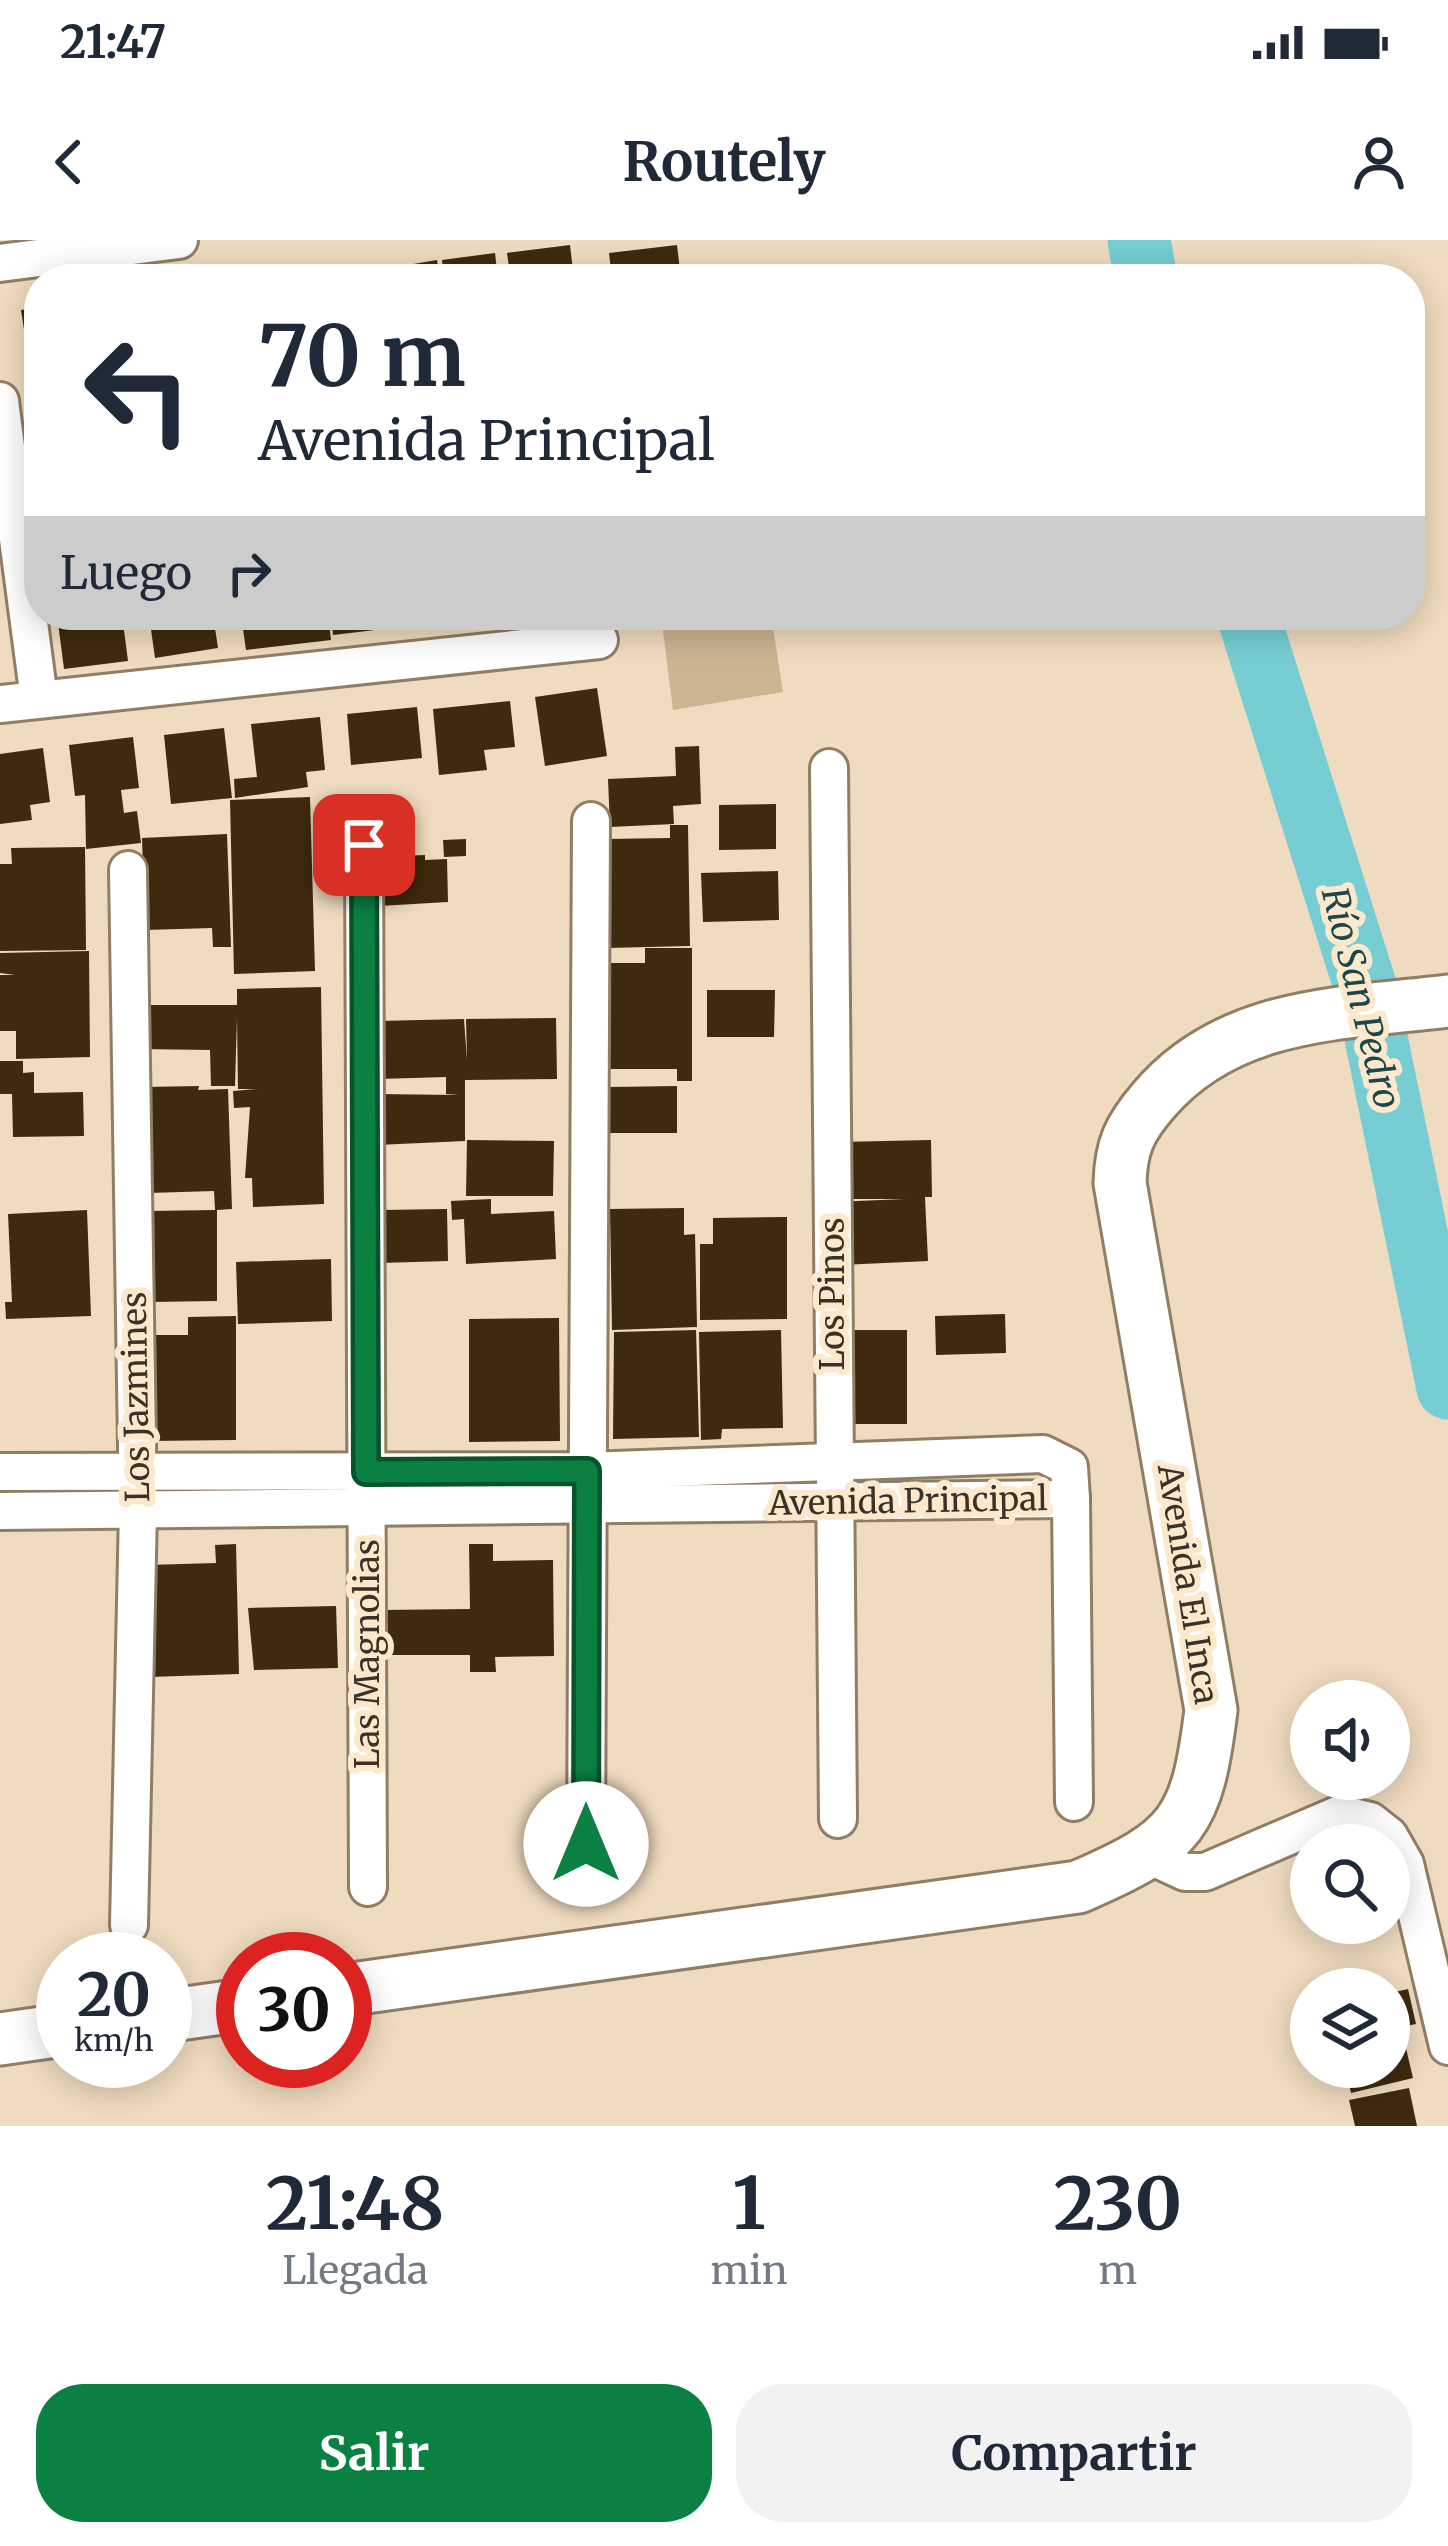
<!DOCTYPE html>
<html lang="es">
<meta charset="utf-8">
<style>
:root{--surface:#fff;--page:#f2f2f3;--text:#1f2937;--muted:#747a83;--accent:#0b8043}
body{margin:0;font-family:Merriweather,serif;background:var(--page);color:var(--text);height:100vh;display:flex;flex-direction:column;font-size:45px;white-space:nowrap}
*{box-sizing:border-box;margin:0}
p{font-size:39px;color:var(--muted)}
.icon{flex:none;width:66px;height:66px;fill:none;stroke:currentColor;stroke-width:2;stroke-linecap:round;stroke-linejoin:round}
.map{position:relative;height:1886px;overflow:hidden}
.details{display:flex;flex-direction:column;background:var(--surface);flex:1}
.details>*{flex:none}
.hud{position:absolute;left:24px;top:24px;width:1401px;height:366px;border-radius:48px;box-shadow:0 6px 30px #0003;background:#fff;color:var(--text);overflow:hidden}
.controls{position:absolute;left:1290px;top:1440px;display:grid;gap:24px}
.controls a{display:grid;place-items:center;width:120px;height:120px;border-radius:50%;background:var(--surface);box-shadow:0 6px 30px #0003;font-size:60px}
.speed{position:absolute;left:36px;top:1692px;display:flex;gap:24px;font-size:60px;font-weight:700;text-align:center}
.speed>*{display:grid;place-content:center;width:156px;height:156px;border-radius:50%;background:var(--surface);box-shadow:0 6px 30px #0003;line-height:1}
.speed small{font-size:30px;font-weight:400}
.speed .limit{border:18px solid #d22;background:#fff;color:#111}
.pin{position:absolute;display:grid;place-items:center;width:102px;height:102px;color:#fff;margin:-51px;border-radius:24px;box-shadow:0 6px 18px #0006}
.me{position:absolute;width:132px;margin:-66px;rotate:0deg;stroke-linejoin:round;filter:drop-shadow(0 0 9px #0008)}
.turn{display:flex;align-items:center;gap:42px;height:252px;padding:0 36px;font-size:54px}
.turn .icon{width:156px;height:156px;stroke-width:2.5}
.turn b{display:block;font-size:84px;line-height:102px}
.then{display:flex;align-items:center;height:114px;padding:0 36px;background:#0003;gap:24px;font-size:45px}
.eta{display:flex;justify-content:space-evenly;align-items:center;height:204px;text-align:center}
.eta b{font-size:72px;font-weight:700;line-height:84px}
.primary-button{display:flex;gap:24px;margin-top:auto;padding:24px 36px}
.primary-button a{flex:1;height:138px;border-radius:48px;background:var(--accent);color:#fff;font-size:48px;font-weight:700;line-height:138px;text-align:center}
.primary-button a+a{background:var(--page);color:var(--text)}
.status{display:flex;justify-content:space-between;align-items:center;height:84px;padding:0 60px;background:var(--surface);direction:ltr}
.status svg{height:33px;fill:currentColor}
header{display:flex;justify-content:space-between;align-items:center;height:156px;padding:0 36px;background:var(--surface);font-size:54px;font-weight:700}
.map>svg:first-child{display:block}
.green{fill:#cbb492}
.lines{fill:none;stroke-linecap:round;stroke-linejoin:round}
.river{stroke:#76ced4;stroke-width:63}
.building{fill:#3e2a0e}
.street-casing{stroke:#907e64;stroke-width:42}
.secondary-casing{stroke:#907e64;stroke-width:57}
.street{stroke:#fff;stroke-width:36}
.secondary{stroke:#fff;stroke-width:51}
.route-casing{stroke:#07532c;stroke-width:30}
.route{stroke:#0b8043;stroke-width:21}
.labels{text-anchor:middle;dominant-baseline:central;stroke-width:12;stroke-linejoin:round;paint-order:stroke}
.street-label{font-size:33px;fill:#3a3227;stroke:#fce8cc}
.water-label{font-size:36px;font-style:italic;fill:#1c4649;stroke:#fce8cc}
</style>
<div class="status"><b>21:47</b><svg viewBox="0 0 49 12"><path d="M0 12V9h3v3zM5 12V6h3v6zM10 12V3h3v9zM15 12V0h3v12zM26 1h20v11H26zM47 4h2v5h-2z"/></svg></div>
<header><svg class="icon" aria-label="back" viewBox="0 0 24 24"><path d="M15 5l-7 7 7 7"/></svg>Routely<svg class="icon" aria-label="person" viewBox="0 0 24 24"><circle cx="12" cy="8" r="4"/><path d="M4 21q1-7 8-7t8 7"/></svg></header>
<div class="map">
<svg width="1448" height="1886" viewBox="0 0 1448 1886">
<rect width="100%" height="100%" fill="#efdbbf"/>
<polygon class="green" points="661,375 771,375 783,452 673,470"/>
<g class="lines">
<g class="river">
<polyline points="1139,0 1146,39"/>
<polyline points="1248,375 1366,749 1448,1148"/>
</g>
</g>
<g class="building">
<polygon points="570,5 574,39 501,39 510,35 507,13"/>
<polygon points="677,5 681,39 612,39 609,13"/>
<polygon points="495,13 498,39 444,39 442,20"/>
<polygon points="437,20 440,39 397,39 395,27"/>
<polygon points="391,24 394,39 301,39 301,36"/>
<polygon points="39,67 39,120 29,122 21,70"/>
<polygon points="57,375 122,375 128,421 64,429"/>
<polygon points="149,375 213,375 218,408 155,418"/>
<polygon points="241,375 328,375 331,400 246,410"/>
<polygon points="331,375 424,375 425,384 333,395"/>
<polygon points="597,448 607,516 545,526 535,457"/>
<polygon points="510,461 515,507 484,510 487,530 439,535 433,469"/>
<polygon points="417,467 422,518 351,525 347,474"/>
<polygon points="320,477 325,530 306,532 308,547 235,558 234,539 257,537 251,484"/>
<polygon points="224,488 232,558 171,564 164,495"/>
<polygon points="133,497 139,548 121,550 124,573 137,571 141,603 86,609 85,555 75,556 69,505"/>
<polygon points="699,506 701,564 673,566 674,584 610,587 608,539 676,536 675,507"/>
<polygon points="43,508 50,562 30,565 32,580 0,584 0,514"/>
<polygon points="310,557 315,731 234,734 230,560"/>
<polygon points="776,564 776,609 719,610 719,565"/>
<polygon points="670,585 688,585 690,706 607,708 606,599 670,598"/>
<polygon points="227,594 231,707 213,707 212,688 145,690 142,598"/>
<polygon points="466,599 466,616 444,617 443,600"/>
<polygon points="85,607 86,710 0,711 0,624 12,624 11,608"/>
<polygon points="425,615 425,620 447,619 448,662 379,666 377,617"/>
<polygon points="778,631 779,680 703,682 701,633"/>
<polygon points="645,708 692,708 692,841 677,841 677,829 609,829 609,723 645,723"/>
<polygon points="89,711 90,817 16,819 16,791 0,791 0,735 15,735 0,733 0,713"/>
<polygon points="321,747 324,964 253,967 252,938 245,938 250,867 234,868 233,851 257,849 238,849 237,778 235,846 211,846 210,810 139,809 140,765 237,765 237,749"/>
<polygon points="707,750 775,750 774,797 707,797"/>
<polygon points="556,778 557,839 465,840 465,901 377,905 375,854 459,855 446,854 446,837 379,839 378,781 464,779 467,821 466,779"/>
<polygon points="0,821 23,821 23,833 34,832 34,853 83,852 84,896 13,897 12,854 0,854"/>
<polygon points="199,846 198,850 228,849 232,969 217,970 217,1061 149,1062 149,971 215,970 214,951 148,953 145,847"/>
<polygon points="677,846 677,893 610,893 610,847"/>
<polygon points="467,900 554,901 553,956 466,956"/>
<polygon points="931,900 932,957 925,957 928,1021 841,1025 832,962 905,959 833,959 838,902"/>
<polygon points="491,959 491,974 554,971 556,1019 466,1024 464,979 452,980 451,961"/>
<polygon points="684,968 684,995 695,994 697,1087 612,1090 610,969"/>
<polygon points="447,969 448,1021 380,1023 381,970"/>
<polygon points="87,970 91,1076 6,1079 5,1062 12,1062 8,974"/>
<polygon points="787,977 787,1079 700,1080 700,1004 713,1004 713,978"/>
<polygon points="331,1019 332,1081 238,1084 236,1022"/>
<polygon points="1005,1074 1006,1113 936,1115 935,1076"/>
<polygon points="236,1076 236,1200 148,1201 148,1095 188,1095 188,1077"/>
<polygon points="559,1078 560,1201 469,1202 469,1079"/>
<polygon points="696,1090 699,1197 613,1199 614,1092"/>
<polygon points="781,1090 783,1188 722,1189 721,1199 701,1200 699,1092"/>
<rect x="844" y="1090" width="63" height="94"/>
<polygon points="236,1304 239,1434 150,1437 147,1325 216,1323 215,1305"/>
<polygon points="469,1304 493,1304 493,1321 553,1320 554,1416 495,1417 496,1432 470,1432 470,1415 383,1415 382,1370 470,1369"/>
<polygon points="336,1366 338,1428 254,1430 248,1368"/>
<polygon points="1408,1749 1416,1784 1401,1787 1413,1838 1351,1853 1345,1827 1389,1827 1389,1770 1394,1769 1391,1753"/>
<polygon points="1409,1848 1417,1886 1355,1886 1349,1860"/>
</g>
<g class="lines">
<defs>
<g id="street">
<polyline points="0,23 179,0"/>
<polyline points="0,161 39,459"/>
<polyline points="0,464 599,400"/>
<polyline points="829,528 838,1579"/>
<polyline points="364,605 368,1647"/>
<polyline points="128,630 138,1270 129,1685"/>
<polyline points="0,1232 587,1231 1043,1214 1069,1227 1071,1259 1074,1562"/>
<polyline points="0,1271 1071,1259"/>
<polyline points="586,1604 591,581"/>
<polyline points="1144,1613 1185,1632 1205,1632 1340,1574 1370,1581 1389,1596 1405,1624 1448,1806"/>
</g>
<g id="secondary">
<path d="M 345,1750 L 1078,1647 C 1183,1602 1197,1583 1211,1470 L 1120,943 C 1121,907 1129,889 1153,861 C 1228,772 1340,774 1448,761"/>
<polyline points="165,1776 243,1765"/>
<polyline points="0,1799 63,1790"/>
</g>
</defs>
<use href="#street" class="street-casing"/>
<use href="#secondary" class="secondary-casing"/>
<use href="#street" class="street"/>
<use href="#secondary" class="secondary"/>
</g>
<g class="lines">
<defs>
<polyline id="route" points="364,605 366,1232 587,1231 586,1604"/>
</defs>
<use href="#route" class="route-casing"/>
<use href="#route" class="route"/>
</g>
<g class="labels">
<g class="street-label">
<text transform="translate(832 1054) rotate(-90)">Los Pinos</text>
<text transform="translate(136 1157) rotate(-91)">Los Jazmines</text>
<text transform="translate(908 1261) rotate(-1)">Avenida Principal</text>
<text transform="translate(1188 1344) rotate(81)">Avenida El Inca</text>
<text transform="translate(367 1414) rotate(-90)">Las Magnolias</text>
</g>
<g class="water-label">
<text transform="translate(1361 758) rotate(76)">Río San Pedro</text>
</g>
</g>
</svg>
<div class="controls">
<a><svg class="icon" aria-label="sound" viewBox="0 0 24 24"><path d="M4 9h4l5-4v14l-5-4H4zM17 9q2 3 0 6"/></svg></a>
<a><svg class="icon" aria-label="search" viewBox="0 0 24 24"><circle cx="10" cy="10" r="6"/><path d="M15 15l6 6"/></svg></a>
<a><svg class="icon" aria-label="layers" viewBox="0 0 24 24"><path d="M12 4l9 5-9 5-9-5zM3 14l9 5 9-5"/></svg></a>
</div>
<div class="speed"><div>20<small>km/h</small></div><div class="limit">30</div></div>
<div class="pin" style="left:364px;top:605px;background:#d93025"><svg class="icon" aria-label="arrive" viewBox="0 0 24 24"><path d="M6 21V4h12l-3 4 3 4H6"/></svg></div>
<svg class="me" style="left:586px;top:1604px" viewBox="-20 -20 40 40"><circle r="19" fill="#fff"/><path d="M0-13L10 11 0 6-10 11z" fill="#0b8043"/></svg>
<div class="hud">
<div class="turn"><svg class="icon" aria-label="left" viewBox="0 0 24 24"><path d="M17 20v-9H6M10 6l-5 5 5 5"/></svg><div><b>70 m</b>Avenida Principal</div></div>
<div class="then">Luego<svg class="icon" aria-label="right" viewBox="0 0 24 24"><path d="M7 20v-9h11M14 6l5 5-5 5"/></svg></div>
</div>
</div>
<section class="details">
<div class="eta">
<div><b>21:48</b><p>Llegada</p></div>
<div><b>1</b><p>min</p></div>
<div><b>230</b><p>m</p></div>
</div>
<div class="primary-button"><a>Salir</a><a>Compartir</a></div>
</section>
